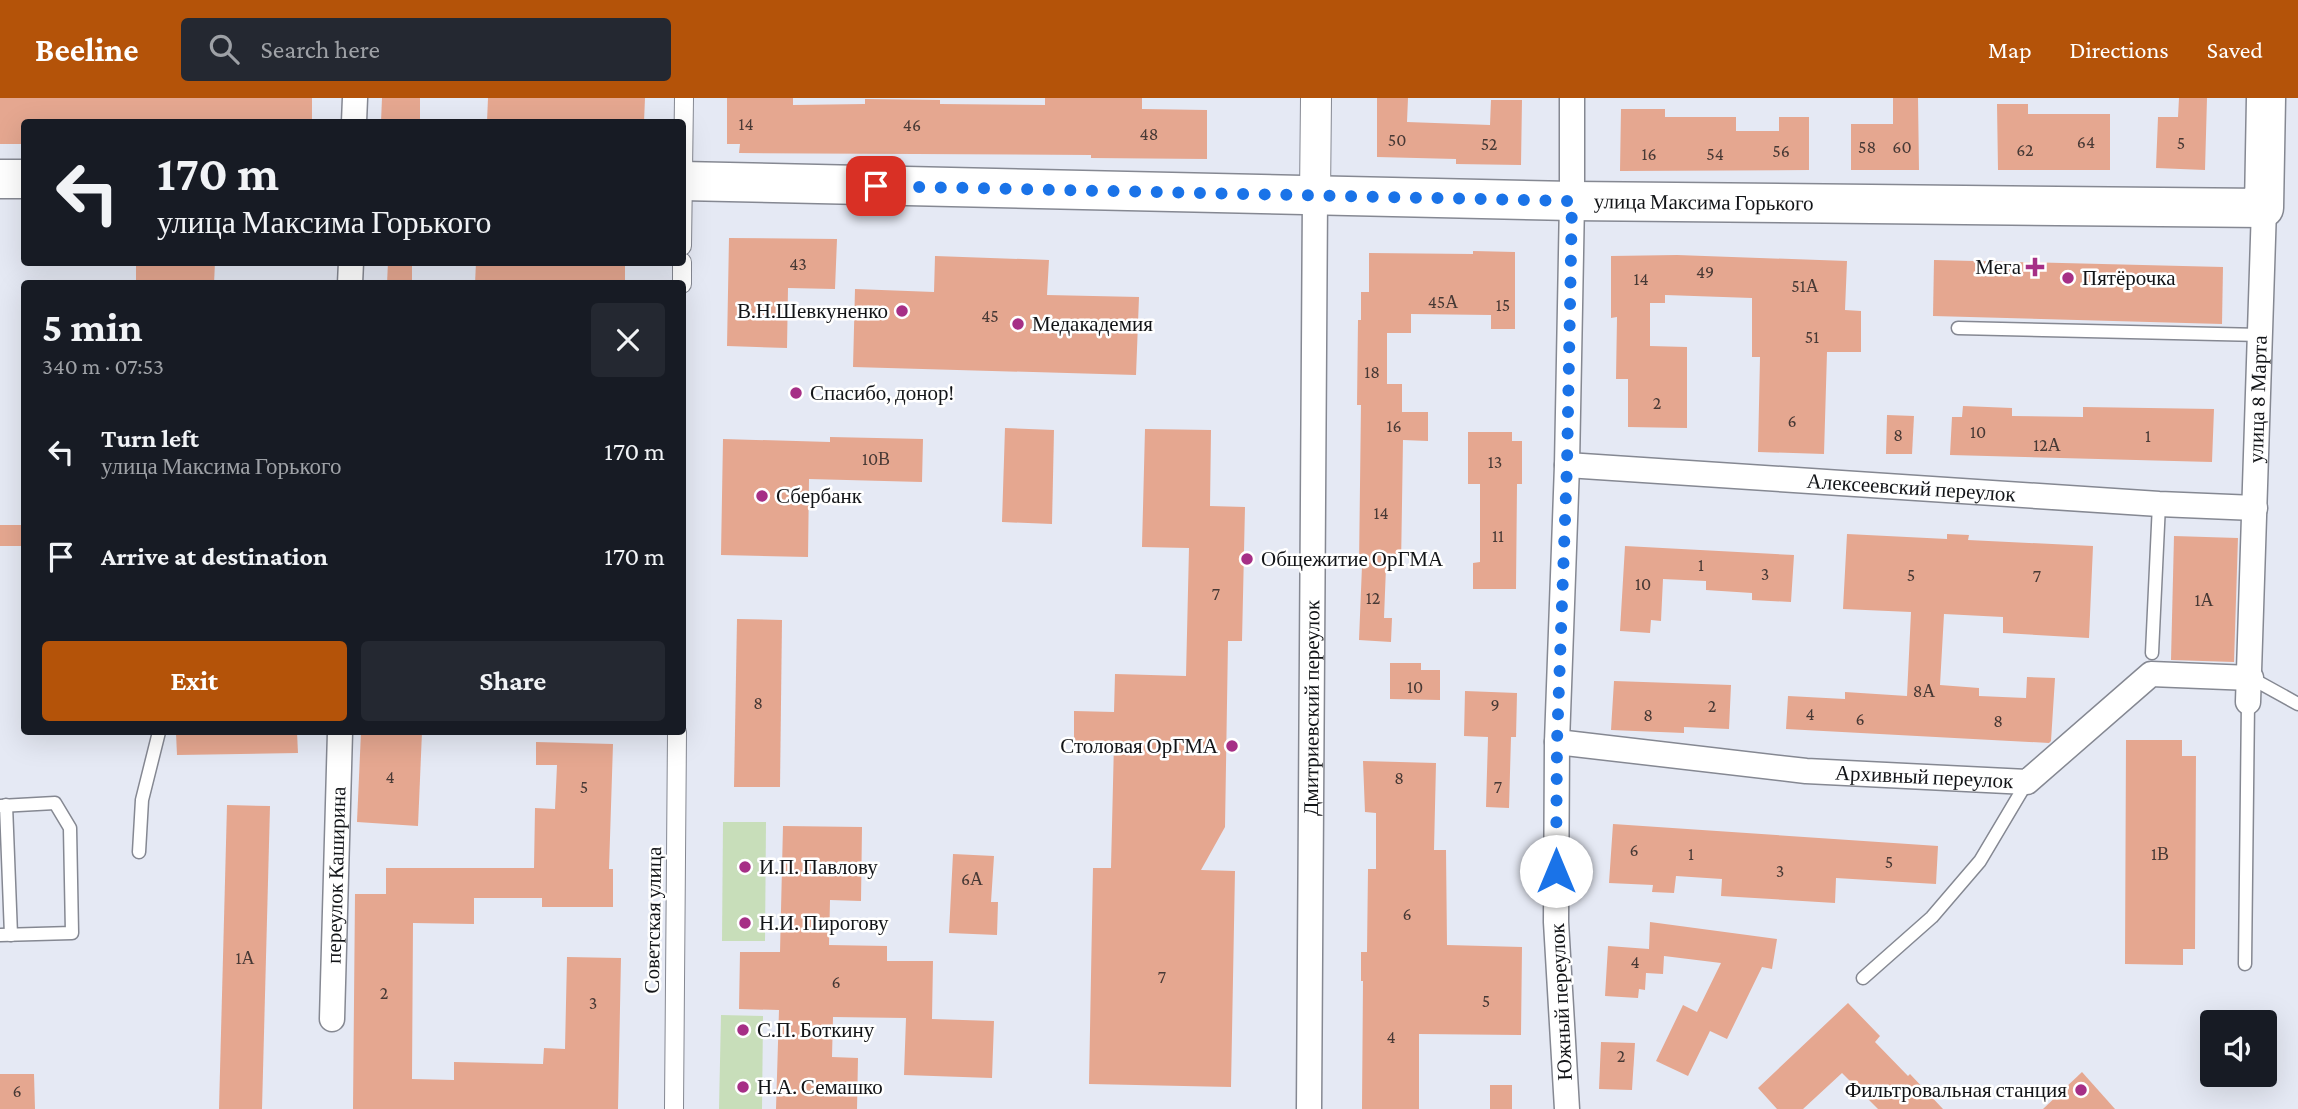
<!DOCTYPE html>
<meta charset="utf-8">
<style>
:root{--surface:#171b24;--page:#242831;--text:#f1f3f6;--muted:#9ea1a6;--accent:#b45309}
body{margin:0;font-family:"Crimson Pro",serif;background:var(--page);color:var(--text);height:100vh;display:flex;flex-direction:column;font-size:26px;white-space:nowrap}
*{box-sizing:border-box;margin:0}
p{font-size:23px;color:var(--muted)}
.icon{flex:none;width:38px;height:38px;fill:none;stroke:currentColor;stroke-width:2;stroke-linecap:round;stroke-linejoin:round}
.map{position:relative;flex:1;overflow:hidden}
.sheet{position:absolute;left:21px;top:182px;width:665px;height:455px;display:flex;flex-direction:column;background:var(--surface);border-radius:7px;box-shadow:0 7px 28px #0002}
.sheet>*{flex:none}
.top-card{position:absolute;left:21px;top:21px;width:665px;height:147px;border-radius:7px;box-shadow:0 7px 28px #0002;background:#171b24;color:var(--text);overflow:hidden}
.fabs{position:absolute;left:2200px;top:912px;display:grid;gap:14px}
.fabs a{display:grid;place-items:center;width:77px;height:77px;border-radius:7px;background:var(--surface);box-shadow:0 7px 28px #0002;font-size:35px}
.pin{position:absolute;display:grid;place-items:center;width:60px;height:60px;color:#fff;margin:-30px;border-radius:14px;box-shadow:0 4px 10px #0006}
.me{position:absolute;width:77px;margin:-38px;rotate:0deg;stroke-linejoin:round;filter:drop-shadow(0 0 5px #0008)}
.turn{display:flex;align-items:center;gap:24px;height:147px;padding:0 21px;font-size:32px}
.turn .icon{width:91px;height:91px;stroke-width:2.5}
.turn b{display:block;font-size:49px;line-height:60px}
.round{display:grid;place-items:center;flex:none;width:74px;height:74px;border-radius:7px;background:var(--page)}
.summary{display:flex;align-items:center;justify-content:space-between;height:119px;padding:0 21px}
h1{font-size:42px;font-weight:700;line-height:52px}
.primary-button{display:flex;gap:14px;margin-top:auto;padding:14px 21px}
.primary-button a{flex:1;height:80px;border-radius:7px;background:var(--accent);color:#fff;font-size:28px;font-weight:700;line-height:80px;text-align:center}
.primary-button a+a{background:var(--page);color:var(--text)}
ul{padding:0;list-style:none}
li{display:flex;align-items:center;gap:21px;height:105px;padding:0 21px}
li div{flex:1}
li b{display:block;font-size:26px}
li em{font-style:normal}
header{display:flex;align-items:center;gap:42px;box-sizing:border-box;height:98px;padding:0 35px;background:var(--accent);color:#fff}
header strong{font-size:33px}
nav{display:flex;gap:38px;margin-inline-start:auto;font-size:24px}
.search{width:490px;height:63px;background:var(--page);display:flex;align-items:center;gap:18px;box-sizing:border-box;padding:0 24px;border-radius:7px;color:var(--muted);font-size:26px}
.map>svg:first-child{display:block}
.green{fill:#c8deba}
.building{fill:#e5a790}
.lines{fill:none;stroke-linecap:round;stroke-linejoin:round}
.service-casing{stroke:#858892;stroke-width:15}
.pedestrian-casing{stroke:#858892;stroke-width:20}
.minor-casing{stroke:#858892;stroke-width:27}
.tertiary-casing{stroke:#858892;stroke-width:32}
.primary-casing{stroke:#858892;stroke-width:41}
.service{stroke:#fff;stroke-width:12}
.pedestrian{stroke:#fff;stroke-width:18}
.minor{stroke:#fff;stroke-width:24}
.tertiary{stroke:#fff;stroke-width:30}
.primary{stroke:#fff;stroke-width:38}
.route{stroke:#1a73e8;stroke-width:12;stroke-dasharray:0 21.6}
.poi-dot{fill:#a62f86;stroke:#fff;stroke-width:2.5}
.labels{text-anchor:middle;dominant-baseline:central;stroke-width:5;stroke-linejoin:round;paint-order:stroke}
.number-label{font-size:18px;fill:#473935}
.street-label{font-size:21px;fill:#121417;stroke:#fff}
.poi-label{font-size:21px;fill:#121417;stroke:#fff;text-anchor:start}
</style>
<header>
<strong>Beeline</strong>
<div class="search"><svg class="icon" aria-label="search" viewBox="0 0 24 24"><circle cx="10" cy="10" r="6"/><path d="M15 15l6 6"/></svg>Search here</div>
<nav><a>Map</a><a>Directions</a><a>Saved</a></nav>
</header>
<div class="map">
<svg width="2298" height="1011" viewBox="0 0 2298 1011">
<rect width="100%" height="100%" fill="#e5e9f4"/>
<g class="green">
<polygon points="723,724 766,724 765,843 722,843"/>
<polygon points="721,917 763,918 762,1011 719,1011"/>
</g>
<g class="building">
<polygon points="0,0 312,0 312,24 24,24 24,46 0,46"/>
<polygon points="382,0 420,0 420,24 381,24"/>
<polygon points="488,0 645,0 644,24 487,24"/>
<polygon points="727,0 793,0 793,7 865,6 865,1 940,2 940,6 1045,7 1045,0 1142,0 1142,11 1207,12 1207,61 1091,60 1091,57 739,55 740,46 727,46"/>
<polygon points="1377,0 1408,0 1407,24 1490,27 1491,2 1522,2 1521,67 1456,66 1456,61 1377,59"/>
<polygon points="1893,0 1918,0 1919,72 1851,72 1851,26 1893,26"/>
<polygon points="2179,0 2207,0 2205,72 2156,70 2158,19 2178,19"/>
<polygon points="1997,6 2028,6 2028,16 2110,16 2110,72 1998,72"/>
<polygon points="1621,11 1665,11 1665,19 1736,19 1736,33 1779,33 1779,19 1809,19 1809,72 1620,73"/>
<polygon points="729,140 837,141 835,191 788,190 787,250 727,248"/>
<polygon points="1473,153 1515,154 1515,231 1491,231 1491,217 1411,216 1411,235 1387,235 1387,286 1402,286 1402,314 1428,314 1428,343 1403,342 1401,469 1386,469 1384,520 1392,520 1391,544 1359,542 1362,468 1359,468 1361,307 1357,307 1358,222 1361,222 1361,194 1369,194 1369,155 1473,156"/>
<polygon points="1677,157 1847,163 1845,212 1861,213 1861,254 1827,254 1824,356 1758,354 1760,259 1752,259 1752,200 1665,197 1665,205 1650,205 1650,248 1687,249 1687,330 1628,329 1628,281 1616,281 1617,219 1611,220 1611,158"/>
<polygon points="935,158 1049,162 1047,197 1139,199 1136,277 853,269 855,191 934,194"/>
<polygon points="1934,162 2223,169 2222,226 1933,218"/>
<polygon points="136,164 215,164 214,186 136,183"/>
<polygon points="388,164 412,164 412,186 387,186"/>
<polygon points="476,164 625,164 625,186 475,186"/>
<polygon points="1963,308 2012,310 2012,318 2083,319 2083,309 2214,311 2212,364 1950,357 1952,319 1962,319"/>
<polygon points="1887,317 1914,318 1912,356 1886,356"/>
<polygon points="1005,330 1054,332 1052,426 1002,424"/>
<polygon points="1145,331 1211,332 1210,408 1245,409 1242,543 1228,543 1225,729 1201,772 1235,773 1231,989 1089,986 1093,770 1111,770 1114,644 1074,643 1074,613 1114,614 1115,576 1186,578 1189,450 1142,449"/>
<polygon points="1468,334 1512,334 1512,343 1522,343 1522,386 1517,386 1516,491 1473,491 1473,465 1480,464 1480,386 1468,386"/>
<polygon points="830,339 923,341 922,384 809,381 808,459 721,457 723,341 830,344"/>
<rect x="0" y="427" width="24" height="21"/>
<polygon points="1847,436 1947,441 1947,436 1969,437 1968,442 2093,448 2089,540 2003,535 2003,519 1944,516 1940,587 1979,590 1979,598 2026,600 2027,579 2055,580 2051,643 2049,645 1786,631 1788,598 1845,601 1845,594 1907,598 1911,514 1843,511"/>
<polygon points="2174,438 2238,440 2234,564 2171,562"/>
<polygon points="1625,448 1794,457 1791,504 1752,502 1752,495 1706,492 1706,483 1663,481 1661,523 1651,522 1650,535 1620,533"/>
<polygon points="737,521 782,522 780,689 734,689"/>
<polygon points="1390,565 1421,565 1421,572 1440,572 1440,602 1390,601"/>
<polygon points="1614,583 1731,587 1729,631 1684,629 1684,635 1611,632"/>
<polygon points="1465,593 1517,595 1516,639 1511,639 1509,710 1486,709 1488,639 1464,638"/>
<polygon points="271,634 297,634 298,655 177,657 176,635"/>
<polygon points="361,634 422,634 418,728 357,724"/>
<polygon points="2126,642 2182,642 2182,658 2196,658 2195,851 2183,851 2183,867 2125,866"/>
<polygon points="536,644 613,646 609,771 613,771 613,809 542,809 542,800 474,800 474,826 413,825 412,981 454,982 454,964 543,966 544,950 565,951 567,859 621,860 618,1011 353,1011 355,796 386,796 386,770 534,770 535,710 555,711 557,667 536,667"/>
<polygon points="1363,663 1436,665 1434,752 1446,752 1447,847 1522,849 1521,937 1419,936 1419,1011 1362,1011 1363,883 1361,883 1361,854 1367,854 1368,771 1376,771 1376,715 1365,714"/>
<polygon points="227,707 270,708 262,1011 219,1011"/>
<polygon points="1613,726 1938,748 1936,786 1836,780 1835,805 1721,798 1722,781 1676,778 1674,795 1652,794 1653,787 1609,785"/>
<polygon points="783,728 862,729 861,803 830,802 829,847 887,848 887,863 933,863 932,921 994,923 992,980 904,977 906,920 833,919 832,959 858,960 857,1011 776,1011 779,912 739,911 740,854 780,854"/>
<polygon points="953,756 994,758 991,804 998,804 997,837 949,835"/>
<polygon points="1650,824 1777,841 1772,871 1762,869 1727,941 1710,933 1688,978 1656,963 1683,907 1697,914 1721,865 1664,858 1663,876 1646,875 1645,892 1639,891 1638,900 1605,898 1608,848 1649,851"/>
<polygon points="1848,905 1880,938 1875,944 1908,978 1910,976 1943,1011 1878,1011 1842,975 1803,1011 1777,1011 1758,990"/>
<polygon points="1601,944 1635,945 1632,992 1599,991"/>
<polygon points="2082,974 2115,1011 2043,1011"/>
<polygon points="0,976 34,976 35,1011 0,1011"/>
<rect x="1490" y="987" width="22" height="24"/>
</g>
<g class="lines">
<defs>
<g id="service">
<polyline points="1958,230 2261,237"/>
<polyline points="2152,555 2159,406"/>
<polyline points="2251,580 2298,606"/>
<polyline points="6,707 11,837"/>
<polyline points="0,708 55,705 70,730 72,835 0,837"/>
<polyline points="139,754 142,702 159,634"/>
<polyline points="2245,866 2248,604"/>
<polyline points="1863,880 1932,819 1980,763 2027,684"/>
</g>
<g id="pedestrian">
<polyline points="682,148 684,0"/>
<polyline points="682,186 682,164"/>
<polyline points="674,1011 677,634"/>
</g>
<g id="minor">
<polyline points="354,24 355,0"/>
<polyline points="350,186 351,164"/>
<path id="s1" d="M 1567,367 L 2159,406 L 2255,410"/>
<path id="s2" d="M 2248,604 L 2264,110"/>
<path id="s3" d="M 1557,644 L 1806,673 L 2027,684 L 2151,576 L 2251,580"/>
<path id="s4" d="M 332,921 L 340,634"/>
<path id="s5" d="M 1309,1011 L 1315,98"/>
<polyline points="1567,1011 1556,824 1557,644 1567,367 1572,103 1572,0"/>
</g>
<polyline id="tertiary" points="1315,98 1316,0"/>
<g id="primary">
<polyline points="0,81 24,81"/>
<path id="s6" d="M 682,83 L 1572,103 L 2264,110 L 2266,0"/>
</g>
</defs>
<use href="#service" class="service-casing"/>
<use href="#pedestrian" class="pedestrian-casing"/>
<use href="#minor" class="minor-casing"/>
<use href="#tertiary" class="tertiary-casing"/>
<use href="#primary" class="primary-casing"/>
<use href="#service" class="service"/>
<use href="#pedestrian" class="pedestrian"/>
<use href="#minor" class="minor"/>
<use href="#tertiary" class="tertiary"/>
<use href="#primary" class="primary"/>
</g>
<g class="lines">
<polyline class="route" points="876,88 1572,103 1567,367 1557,644 1556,773"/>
</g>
<g class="poi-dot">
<path d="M2031.5 158.5h7v7h7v7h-7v7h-7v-7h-7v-7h7z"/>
<circle cx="2068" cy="180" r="7"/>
<circle cx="902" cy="213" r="7"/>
<circle cx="1018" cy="226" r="7"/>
<circle cx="796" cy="295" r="7"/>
<circle cx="762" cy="398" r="7"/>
<circle cx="1247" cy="461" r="7"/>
<circle cx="1232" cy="648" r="7"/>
<circle cx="745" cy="769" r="7"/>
<circle cx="745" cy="825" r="7"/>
<circle cx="743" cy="932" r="7"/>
<circle cx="743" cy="989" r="7"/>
<circle cx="2081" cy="992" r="7"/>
</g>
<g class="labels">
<g class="number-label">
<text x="746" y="26">14</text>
<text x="912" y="27">46</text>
<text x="1149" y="36">48</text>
<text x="1397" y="42">50</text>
<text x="2086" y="44">64</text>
<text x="2181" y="45">5</text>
<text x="1489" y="46">52</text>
<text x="1867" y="49">58</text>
<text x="1902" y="49">60</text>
<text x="2025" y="52">62</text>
<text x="1781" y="53">56</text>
<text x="1649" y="56">16</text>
<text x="1715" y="56">54</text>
<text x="798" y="166">43</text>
<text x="1705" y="174">49</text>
<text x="1641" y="181">14</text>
<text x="1805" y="188">51А</text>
<text x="1443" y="204">45А</text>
<text x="1503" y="207">15</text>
<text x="990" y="218">45</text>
<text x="1812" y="239">51</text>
<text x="1372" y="274">18</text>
<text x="1657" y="305">2</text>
<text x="1792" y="323">6</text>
<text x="1394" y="328">16</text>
<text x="1978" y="334">10</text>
<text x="1898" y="337">8</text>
<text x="2148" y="338">1</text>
<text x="2047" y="347">12А</text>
<text x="876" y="361">10В</text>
<text x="1495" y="364">13</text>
<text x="1381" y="415">14</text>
<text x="1498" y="438">11</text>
<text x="1701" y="467">1</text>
<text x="1765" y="476">3</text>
<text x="1911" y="477">5</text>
<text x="2037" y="478">7</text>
<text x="1643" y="486">10</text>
<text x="1216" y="496">7</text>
<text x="1373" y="500">12</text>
<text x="2204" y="502">1А</text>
<text x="1415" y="589">10</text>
<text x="1924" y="593">8А</text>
<text x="758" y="605">8</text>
<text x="1495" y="607">9</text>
<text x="1712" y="608">2</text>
<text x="1810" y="616">4</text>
<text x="1648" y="617">8</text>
<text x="1860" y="621">6</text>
<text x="1998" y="623">8</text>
<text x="390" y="679">4</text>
<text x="1399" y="680">8</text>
<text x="584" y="689">5</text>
<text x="1498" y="689">7</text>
<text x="1634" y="752">6</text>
<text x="1691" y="756">1</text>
<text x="2160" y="756">1В</text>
<text x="1889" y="764">5</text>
<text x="1780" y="773">3</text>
<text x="972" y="781">6А</text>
<text x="1407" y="816">6</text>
<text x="245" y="860">1А</text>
<text x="1635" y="864">4</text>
<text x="1162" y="879">7</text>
<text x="836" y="884">6</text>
<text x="384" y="895">2</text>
<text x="1486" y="903">5</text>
<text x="593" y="905">3</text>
<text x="1391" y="939">4</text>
<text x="1621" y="958">2</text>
<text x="17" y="993">6</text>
</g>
<g class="street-label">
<text stroke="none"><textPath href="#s6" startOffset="1022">улица Максима Горького</textPath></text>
<text stroke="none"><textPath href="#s2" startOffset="303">улица 8 Марта</textPath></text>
<text stroke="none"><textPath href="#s1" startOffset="345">Алексеевский переулок</textPath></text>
<text stroke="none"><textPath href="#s5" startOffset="401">Дмитриевский переулок</textPath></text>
<text stroke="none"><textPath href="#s3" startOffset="369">Архивный переулок</textPath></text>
<text stroke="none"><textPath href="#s4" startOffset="144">переулок Каширина</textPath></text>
<text transform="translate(653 822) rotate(-89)">Советская улица</text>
<text transform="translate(1561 904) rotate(-93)">Южный переулок</text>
</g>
<g class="poi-label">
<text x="2021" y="169" text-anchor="end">Мега</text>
<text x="2082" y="180">Пятёрочка</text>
<text x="888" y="213" text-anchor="end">В.Н.Шевкуненко</text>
<text x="1032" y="226">Медакадемия</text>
<text x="810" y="295">Спасибо, донор!</text>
<text x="776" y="398">Сбербанк</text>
<text x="1261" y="461">Общежитие ОрГМА</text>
<text x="1218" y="648" text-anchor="end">Столовая ОрГМА</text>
<text x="759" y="769">И.П. Павлову</text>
<text x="759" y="825">Н.И. Пирогову</text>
<text x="757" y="932">С.П. Боткину</text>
<text x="757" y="989">Н.А. Семашко</text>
<text x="2067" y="992" text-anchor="end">Фильтровальная станция</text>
</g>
</g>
</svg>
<div class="fabs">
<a><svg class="icon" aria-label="sound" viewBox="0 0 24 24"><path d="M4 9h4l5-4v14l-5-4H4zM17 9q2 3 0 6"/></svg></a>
</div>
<div class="pin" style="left:876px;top:88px;background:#d93025"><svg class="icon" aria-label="arrive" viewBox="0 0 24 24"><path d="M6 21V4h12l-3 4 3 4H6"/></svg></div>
<svg class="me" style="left:1556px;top:773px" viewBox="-20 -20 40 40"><circle r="19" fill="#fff"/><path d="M0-13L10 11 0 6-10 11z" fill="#1a73e8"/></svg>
<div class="top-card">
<div class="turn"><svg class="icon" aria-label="left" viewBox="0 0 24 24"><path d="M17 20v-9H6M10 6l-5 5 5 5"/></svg><div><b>170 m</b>улица Максима Горького</div></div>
</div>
<section class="sheet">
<div class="summary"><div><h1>5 min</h1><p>340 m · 07:53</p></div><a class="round"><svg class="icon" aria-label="close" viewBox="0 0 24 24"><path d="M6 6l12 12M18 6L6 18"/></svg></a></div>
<ul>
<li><svg class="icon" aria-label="left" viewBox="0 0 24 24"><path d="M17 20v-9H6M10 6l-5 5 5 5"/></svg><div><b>Turn left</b><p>улица Максима Горького</p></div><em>170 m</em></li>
<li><svg class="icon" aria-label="arrive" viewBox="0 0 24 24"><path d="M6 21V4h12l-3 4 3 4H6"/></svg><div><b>Arrive at destination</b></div><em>170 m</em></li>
</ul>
<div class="primary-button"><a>Exit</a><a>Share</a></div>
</section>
</div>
